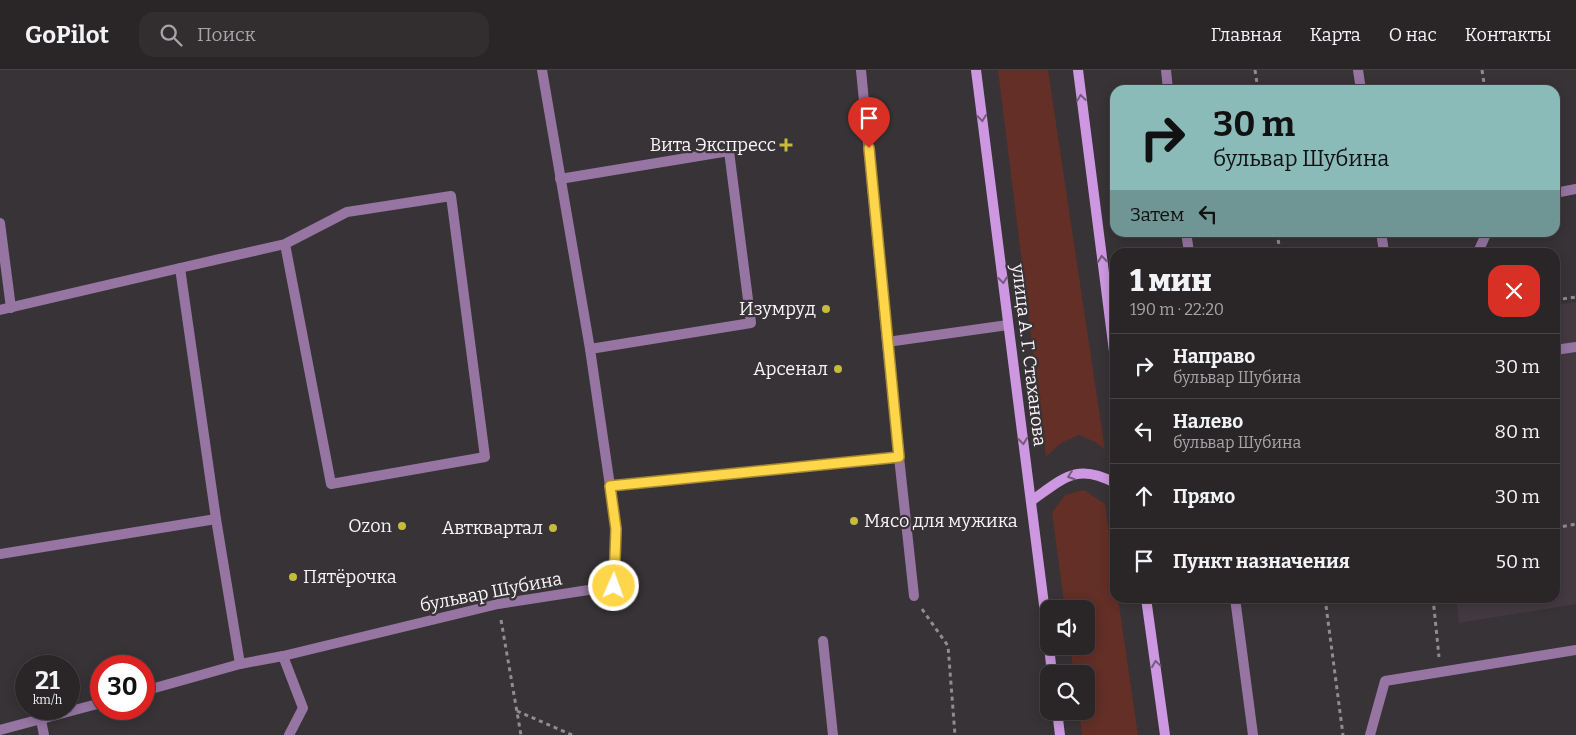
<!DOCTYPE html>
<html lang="ru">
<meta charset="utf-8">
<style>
:root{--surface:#2a2628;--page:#322e30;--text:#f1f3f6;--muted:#a5a5a8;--line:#464345}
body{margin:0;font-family:Bitter,serif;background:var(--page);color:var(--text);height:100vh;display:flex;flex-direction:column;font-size:19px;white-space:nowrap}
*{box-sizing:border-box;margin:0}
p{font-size:16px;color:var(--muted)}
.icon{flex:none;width:28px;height:28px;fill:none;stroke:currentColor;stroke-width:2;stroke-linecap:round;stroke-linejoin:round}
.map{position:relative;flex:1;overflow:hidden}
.sheet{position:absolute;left:1110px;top:178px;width:450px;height:355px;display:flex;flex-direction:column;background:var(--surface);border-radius:15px;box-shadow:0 2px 12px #0003,0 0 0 1px var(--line)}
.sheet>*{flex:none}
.banner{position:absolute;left:1110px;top:15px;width:450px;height:152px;border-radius:15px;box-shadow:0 2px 12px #0003,0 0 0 1px var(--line);background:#8bbbb9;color:#111;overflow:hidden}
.tools{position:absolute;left:1040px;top:530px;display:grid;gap:10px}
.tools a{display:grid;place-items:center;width:55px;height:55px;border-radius:10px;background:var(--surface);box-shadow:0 2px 12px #0003,0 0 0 1px var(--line);font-size:25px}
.speed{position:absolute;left:15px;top:585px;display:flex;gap:10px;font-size:25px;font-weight:700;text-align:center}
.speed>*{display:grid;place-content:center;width:65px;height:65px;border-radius:50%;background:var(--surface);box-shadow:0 2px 12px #0003,0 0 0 1px var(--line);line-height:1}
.speed small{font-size:12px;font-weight:400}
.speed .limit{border:8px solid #d22;background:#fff;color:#111}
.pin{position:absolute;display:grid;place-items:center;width:42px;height:42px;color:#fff;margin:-51px -21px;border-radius:50% 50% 50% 0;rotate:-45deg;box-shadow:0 0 5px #0007}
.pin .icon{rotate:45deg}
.me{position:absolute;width:55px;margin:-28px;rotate:2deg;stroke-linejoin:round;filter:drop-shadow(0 0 4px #0008)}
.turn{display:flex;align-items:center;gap:18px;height:105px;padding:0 20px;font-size:22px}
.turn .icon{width:65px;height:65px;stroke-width:2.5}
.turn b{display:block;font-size:35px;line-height:42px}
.then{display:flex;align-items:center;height:48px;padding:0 20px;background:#0003;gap:10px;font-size:19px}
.round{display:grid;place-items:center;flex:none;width:52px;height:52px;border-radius:15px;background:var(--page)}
.head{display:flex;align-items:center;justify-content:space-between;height:85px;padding:0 20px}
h1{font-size:30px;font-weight:800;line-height:38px}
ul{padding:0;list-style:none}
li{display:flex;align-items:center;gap:15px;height:65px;padding:0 20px;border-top:1px solid var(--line)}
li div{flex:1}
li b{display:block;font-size:19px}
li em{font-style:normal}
header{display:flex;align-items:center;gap:30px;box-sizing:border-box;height:70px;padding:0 25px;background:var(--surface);border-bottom:1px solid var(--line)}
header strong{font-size:24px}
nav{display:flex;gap:28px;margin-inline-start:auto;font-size:18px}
.search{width:350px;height:45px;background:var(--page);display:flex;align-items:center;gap:12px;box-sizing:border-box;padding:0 18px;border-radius:15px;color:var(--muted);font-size:19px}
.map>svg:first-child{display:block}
.built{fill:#443940}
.green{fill:#632f27}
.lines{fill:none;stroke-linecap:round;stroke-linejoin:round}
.path{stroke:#918d8f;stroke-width:3;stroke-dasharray:4 4;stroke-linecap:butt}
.service{stroke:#9675a3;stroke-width:10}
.minor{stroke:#9675a3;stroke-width:10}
.secondary{stroke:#cd98e1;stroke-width:10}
.oneway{stroke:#745b7a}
.route-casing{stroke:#a68a30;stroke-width:12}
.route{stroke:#ffd54a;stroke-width:9}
.poi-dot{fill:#c7bb3c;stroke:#383336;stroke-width:2}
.labels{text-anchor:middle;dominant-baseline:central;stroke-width:4.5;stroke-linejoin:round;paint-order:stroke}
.poi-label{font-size:18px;fill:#f7f4f6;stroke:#383336;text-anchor:end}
.street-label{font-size:18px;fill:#f7f4f6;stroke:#383336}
</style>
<header>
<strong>GoPilot</strong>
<div class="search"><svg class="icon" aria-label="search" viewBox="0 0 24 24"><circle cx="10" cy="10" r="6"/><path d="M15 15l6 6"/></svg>Поиск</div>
<nav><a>Главная</a><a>Карта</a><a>О нас</a><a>Контакты</a></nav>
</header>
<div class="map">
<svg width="1576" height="665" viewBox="0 0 1576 665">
<rect width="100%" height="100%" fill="#383336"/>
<polygon class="built" points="1576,232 1576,534 1459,553 1456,528 1555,528 1555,235"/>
<g class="green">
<polygon points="998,0 1048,0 1105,380 1097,373 1079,365 1061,373 1046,387"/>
<polygon points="1084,420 1105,434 1115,505 1115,528 1118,528 1138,665 1082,665 1079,641 1086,641 1086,604 1074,604 1070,576 1086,576 1086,539 1065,539 1052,443 1065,425"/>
</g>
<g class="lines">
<g class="path">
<polyline points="1255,0 1258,20"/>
<polyline points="1482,0 1485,20"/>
<polyline points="1277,162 1280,182"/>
<polyline points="1555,230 1576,227"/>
<polyline points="1555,458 1576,454"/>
<polyline points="1325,528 1343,665"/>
<polyline points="1433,528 1439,587"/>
<polyline points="922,539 948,576 955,665"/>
<polyline points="501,550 521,665"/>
<polyline points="517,641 572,665"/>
</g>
<g class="service">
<polyline points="542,0 590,279 610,416"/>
<polyline points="861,0 887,272"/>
<polyline points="1166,0 1168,20"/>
<polyline points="1358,0 1361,20"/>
<polyline points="560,109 729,81 751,253 590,279"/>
<polyline points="1555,123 1576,119"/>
<polyline points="0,153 11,238"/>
<polyline points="1186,162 1189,182"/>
<polyline points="1381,162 1384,182"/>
<polyline points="1478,182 1487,162"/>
<polyline points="180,198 285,174 331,414 485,387 451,126 347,142 285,174"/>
<polyline points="0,240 180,198 216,449 240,594"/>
<polyline points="1555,280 1576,277"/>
<polyline points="899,387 914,526"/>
<polyline points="0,484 216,449"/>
<polyline points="1235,528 1253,665"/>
<polyline points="823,571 833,665"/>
<polyline points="283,586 303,638 289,665"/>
<polyline points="41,650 44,665"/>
<polyline points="1370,665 1385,611 1576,580"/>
</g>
<g class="minor">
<polyline points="144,621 240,594 283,586 498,534 614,516 616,459 610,416 899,387 887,272 1008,255"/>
<polyline points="0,660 101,633"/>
</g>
<g class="secondary">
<polyline points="976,0 1049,574"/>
<polyline points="1078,0 1115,289"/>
<path d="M 1031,431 C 1063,409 1076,392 1115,413"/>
<polyline points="1146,528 1165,665"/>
<polyline points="1049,576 1052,604"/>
<polyline points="1057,641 1060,665"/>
</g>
</g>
<defs><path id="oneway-chevron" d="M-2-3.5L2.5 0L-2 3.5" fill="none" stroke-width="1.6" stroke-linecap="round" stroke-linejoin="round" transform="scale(1.25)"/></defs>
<g class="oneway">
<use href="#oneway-chevron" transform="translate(1081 28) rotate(-97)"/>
<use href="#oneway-chevron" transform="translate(982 48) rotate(83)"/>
<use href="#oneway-chevron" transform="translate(1102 189) rotate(-97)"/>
<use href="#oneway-chevron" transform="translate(1003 210) rotate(83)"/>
<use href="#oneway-chevron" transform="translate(1023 371) rotate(83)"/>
<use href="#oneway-chevron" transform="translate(1071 406) rotate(160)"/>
<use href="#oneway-chevron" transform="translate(1156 594) rotate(-98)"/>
</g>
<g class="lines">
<defs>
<polyline id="route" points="614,516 616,459 610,416 899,387 869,78"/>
</defs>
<use href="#route" class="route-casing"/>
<use href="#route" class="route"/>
</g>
<g class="poi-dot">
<path d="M783.5 67.5h5v5h5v5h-5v5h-5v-5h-5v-5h5z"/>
<circle cx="826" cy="239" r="5"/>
<circle cx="838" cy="299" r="5"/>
<circle cx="854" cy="451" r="5"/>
<circle cx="402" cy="456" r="5"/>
<circle cx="553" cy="458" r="5"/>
<circle cx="293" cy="507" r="5"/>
</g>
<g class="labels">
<g class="poi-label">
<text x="776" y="75">Вита Экспресс</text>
<text x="816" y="239">Изумруд</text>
<text x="828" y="299">Арсенал</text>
<text x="864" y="451" text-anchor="start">Мясо для мужика</text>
<text x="392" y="456">Ozon</text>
<text x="543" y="458">Автквартал</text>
<text x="303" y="507" text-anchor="start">Пятёрочка</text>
</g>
<g class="street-label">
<text transform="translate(1029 285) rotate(83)">улица А. Г. Стаханова</text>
<text transform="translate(491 522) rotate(-11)">бульвар Шубина</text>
</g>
</g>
</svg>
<div class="tools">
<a><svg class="icon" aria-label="sound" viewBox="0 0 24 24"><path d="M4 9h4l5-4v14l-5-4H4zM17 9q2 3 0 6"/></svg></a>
<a><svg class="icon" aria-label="search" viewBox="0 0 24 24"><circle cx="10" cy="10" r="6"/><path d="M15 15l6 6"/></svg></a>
</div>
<div class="speed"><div>21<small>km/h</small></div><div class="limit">30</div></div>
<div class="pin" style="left:869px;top:78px;background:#d93025"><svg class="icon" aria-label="arrive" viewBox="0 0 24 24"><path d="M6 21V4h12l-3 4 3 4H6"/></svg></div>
<svg class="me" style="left:614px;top:516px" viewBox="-20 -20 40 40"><circle r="17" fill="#ffd54a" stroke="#fff" stroke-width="3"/><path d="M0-11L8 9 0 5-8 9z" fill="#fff"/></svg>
<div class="banner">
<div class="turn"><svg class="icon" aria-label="right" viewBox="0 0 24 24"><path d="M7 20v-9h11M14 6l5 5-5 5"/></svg><div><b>30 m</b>бульвар Шубина</div></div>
<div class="then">Затем<svg class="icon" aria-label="left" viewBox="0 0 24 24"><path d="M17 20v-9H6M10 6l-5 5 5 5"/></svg></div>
</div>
<section class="sheet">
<div class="head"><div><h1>1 мин</h1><p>190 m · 22:20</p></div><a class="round" style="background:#d93025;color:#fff"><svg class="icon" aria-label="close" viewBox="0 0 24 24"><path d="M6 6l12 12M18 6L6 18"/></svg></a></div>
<ul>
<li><svg class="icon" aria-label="right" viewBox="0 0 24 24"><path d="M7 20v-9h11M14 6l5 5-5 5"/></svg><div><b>Направо</b><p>бульвар Шубина</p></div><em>30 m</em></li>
<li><svg class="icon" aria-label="left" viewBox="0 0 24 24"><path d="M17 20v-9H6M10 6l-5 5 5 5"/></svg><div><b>Налево</b><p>бульвар Шубина</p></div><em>80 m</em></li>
<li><svg class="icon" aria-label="ahead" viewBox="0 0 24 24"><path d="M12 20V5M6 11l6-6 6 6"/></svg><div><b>Прямо</b></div><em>30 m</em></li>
<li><svg class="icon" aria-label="arrive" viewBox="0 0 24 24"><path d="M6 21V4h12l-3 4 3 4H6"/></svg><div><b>Пункт назначения</b></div><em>50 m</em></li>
</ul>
</section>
</div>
